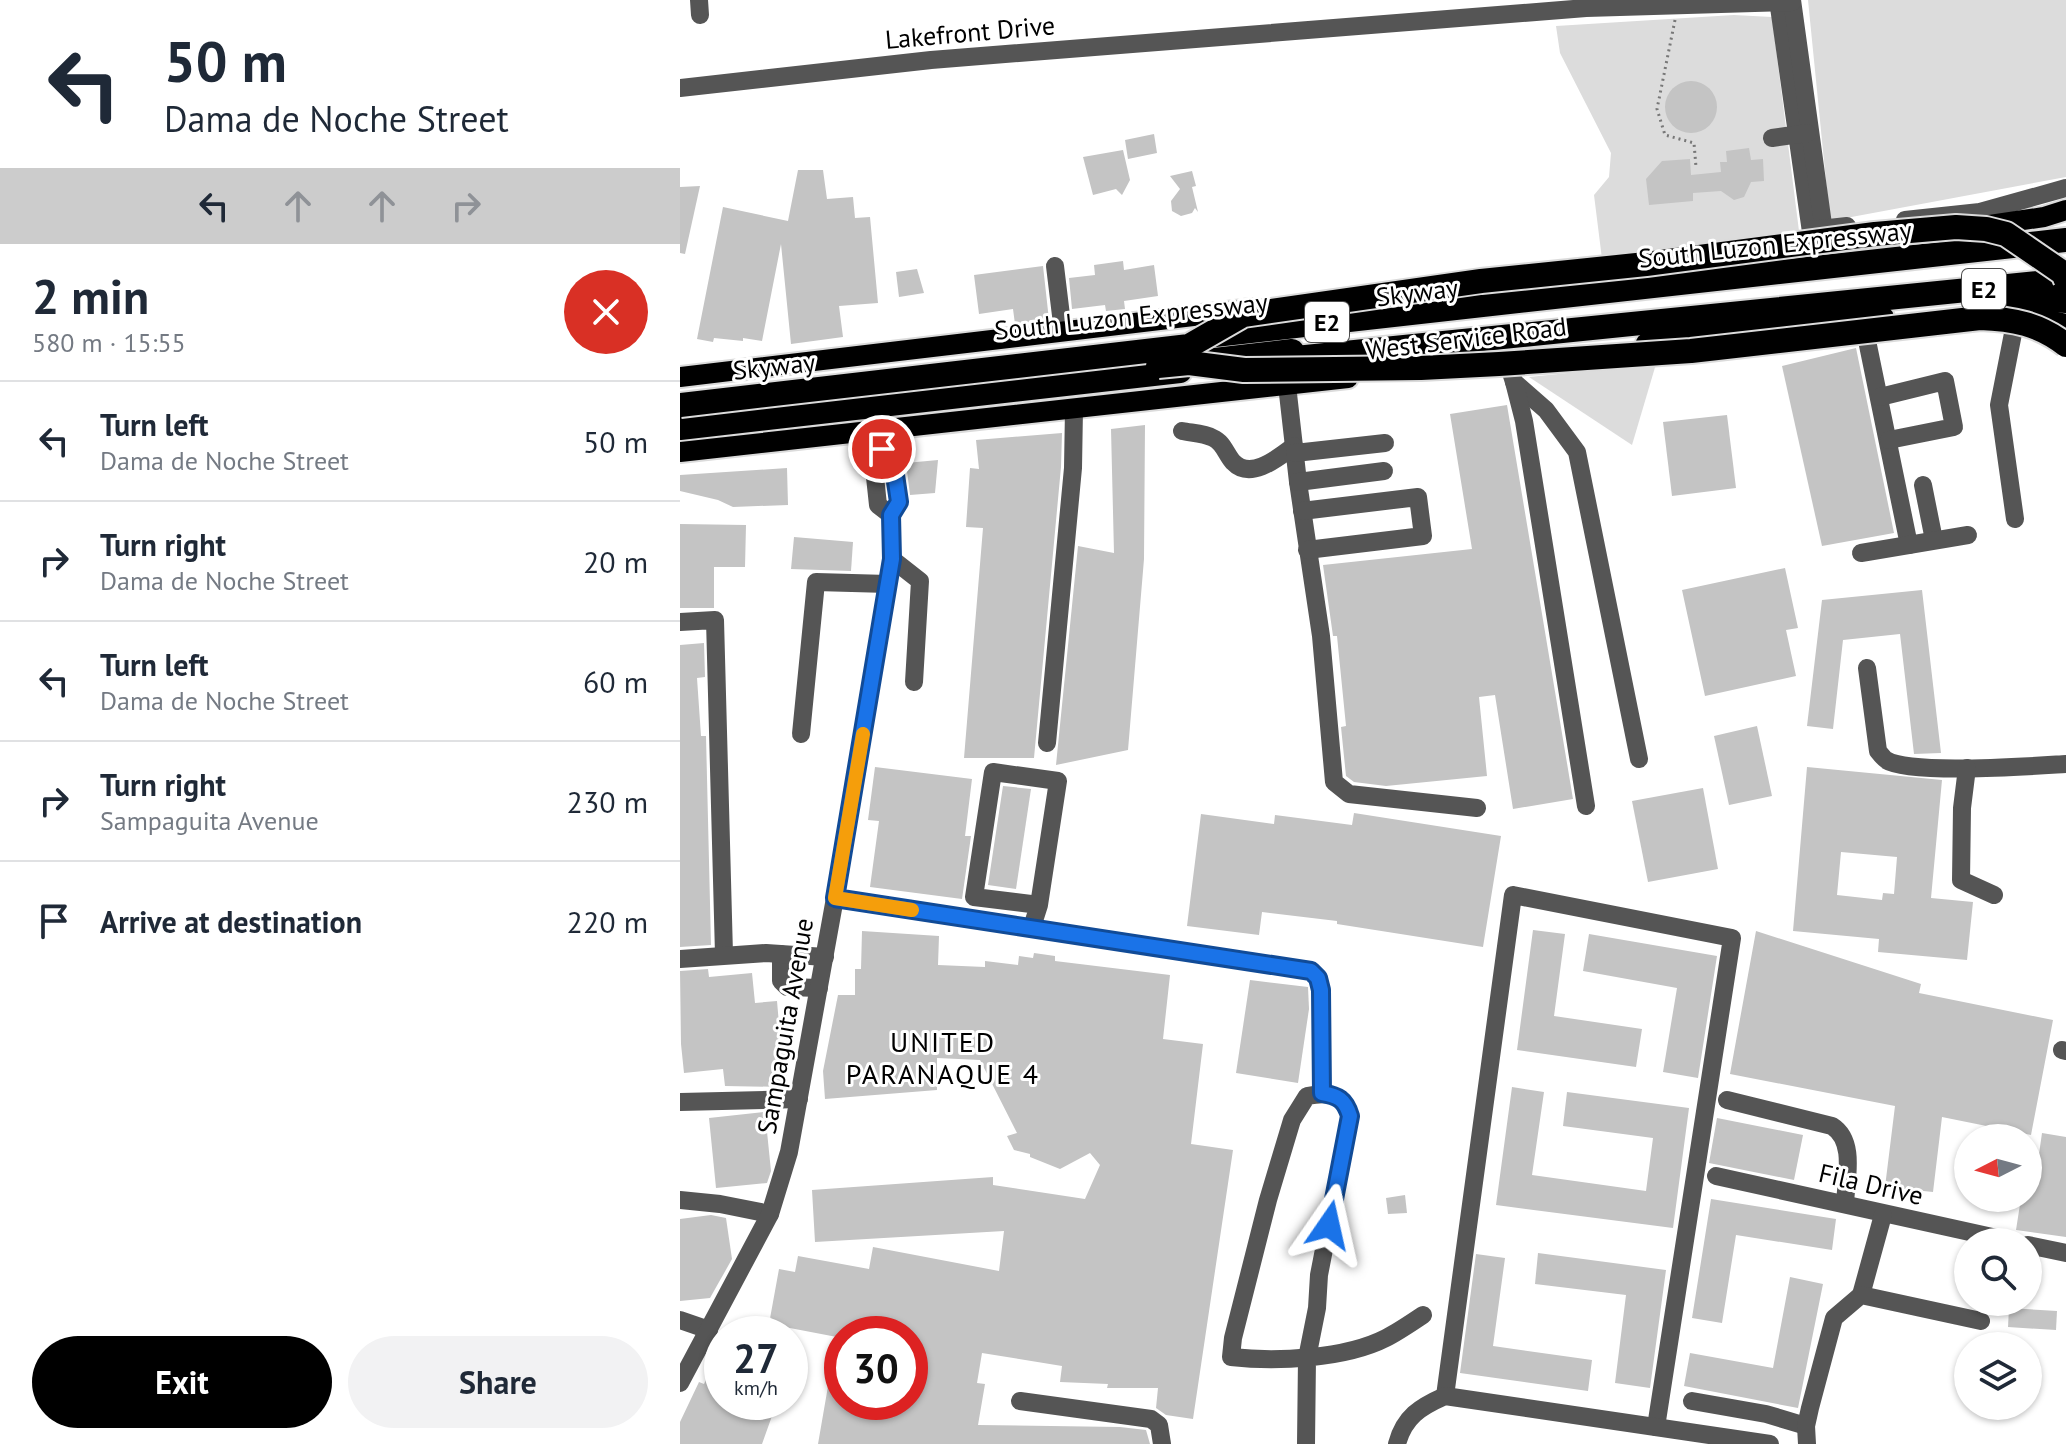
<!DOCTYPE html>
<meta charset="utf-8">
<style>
:root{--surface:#fff;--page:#f2f2f3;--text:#1f2937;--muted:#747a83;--line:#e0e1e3;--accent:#000}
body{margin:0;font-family:"PT Sans",sans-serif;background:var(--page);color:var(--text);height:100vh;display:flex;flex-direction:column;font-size:30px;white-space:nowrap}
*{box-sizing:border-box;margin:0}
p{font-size:26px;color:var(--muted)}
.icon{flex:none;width:44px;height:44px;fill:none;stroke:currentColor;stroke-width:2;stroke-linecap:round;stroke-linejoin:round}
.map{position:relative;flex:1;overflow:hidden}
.side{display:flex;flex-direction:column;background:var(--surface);width:680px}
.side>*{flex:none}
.banner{background:#fff;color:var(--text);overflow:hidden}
.needle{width:52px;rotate:264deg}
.tools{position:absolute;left:1274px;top:1124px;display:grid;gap:16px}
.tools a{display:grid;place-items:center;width:88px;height:88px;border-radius:50%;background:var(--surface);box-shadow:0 2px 6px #0004;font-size:40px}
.speed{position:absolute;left:24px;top:1316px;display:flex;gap:16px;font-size:40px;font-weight:700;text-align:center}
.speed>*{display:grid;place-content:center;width:104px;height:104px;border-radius:50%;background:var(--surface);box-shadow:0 2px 6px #0004;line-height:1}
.speed small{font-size:20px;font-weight:400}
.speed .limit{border:12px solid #d22;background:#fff;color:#111}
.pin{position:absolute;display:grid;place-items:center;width:68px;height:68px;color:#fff;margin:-34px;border:4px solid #fff;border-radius:50%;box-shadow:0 2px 8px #0007}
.me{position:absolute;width:88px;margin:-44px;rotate:11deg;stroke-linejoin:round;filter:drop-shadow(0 0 6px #0008)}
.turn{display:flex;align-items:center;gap:28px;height:168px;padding:0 32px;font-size:36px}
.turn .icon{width:104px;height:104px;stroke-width:2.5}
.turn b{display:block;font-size:56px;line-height:68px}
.lanes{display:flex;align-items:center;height:76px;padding:0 32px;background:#0003;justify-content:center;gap:40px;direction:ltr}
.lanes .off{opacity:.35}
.round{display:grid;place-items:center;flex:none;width:84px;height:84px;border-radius:42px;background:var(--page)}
.head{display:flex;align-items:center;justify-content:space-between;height:136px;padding:0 32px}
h1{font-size:48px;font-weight:600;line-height:60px}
.primary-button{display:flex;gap:16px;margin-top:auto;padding:16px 32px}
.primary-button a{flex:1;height:92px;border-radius:48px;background:var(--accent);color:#fff;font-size:32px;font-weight:600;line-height:92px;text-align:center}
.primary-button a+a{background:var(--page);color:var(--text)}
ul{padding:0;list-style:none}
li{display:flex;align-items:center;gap:24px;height:120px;padding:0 32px;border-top:2px solid var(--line)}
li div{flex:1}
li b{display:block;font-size:30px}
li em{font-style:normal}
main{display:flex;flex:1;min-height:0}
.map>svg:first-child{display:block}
.green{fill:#dcdcdc}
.building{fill:#c4c4c4;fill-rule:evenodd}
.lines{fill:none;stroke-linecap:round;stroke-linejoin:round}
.major-casing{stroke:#dbdbdb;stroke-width:24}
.highway-casing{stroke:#dbdbdb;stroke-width:28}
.path{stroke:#777;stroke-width:3;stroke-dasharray:2 4;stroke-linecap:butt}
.minor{stroke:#555;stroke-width:18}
.major{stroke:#000;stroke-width:20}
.highway{stroke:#000;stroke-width:24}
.highway-bridge-casing{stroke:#dbdbdb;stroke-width:28;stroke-linecap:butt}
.highway-bridge{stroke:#000;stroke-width:24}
.route-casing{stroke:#114b97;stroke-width:20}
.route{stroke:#1a73e8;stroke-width:14}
.slow{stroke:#f59e0b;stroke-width:14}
.labels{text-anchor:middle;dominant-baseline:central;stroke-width:6;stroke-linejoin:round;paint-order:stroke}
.shield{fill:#fff;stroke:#4c4c4c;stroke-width:2}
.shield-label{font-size:24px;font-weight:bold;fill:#000}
.street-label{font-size:26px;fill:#000;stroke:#fff}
.neighbourhood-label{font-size:28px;letter-spacing:2px;fill:#000;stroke:#fff}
</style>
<main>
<section class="side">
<div class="banner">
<div class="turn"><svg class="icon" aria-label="left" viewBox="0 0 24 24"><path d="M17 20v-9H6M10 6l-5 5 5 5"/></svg><div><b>50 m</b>Dama de Noche Street</div></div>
<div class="lanes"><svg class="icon" aria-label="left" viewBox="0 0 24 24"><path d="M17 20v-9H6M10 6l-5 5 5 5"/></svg><svg class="icon off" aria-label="ahead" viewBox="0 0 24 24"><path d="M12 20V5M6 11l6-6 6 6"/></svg><svg class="icon off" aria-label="ahead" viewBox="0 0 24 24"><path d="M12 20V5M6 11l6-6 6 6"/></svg><svg class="icon off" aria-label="right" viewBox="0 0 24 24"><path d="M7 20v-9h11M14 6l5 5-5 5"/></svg></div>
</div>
<div class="head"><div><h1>2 min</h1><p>580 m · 15:55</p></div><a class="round" style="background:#d93025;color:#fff"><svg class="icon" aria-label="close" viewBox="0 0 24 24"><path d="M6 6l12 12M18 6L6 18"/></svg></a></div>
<ul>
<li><svg class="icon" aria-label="left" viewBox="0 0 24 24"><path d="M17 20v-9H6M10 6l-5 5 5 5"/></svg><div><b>Turn left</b><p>Dama de Noche Street</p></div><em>50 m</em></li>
<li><svg class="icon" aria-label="right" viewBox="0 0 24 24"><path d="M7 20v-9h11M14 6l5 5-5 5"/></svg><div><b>Turn right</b><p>Dama de Noche Street</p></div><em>20 m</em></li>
<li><svg class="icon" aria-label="left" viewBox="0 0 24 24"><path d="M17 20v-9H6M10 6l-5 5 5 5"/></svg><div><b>Turn left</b><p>Dama de Noche Street</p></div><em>60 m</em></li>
<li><svg class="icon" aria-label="right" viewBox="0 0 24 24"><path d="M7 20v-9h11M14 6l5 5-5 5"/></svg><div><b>Turn right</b><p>Sampaguita Avenue</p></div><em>230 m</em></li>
<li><svg class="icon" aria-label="arrive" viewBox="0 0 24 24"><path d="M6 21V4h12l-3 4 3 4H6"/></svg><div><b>Arrive at destination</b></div><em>220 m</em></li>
</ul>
<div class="primary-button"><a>Exit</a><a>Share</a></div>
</section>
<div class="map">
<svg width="1386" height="1444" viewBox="0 0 1386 1444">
<rect width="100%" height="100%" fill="#fff"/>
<g class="green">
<polygon points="1128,0 1386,0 1386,177 1150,221"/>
<polygon points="1054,15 1092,17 1120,239 922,259 914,195 929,177 931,153 880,53 876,26"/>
<polygon points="976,364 952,445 849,377"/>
</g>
<g class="building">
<circle cx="1011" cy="107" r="26"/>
<polygon points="474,134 477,153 448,159 445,140"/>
<polygon points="1069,148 1071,160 1083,159 1084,181 1071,182 1064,197 1054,200 1041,191 1013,193 1013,201 969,205 966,179 982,161 1010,159 1011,175 1041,172 1040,162 1047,162 1046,151"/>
<polygon points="443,150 450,180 442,195 436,189 413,195 403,157"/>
<polygon points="118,170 143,170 147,199 173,197 175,218 190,217 198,303 159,306 163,337 111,344 101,244 82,341 63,338 63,341 34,338 33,342 17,339 43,207 108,221"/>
<polygon points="512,171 516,186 512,187 518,212 515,208 512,213 501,216 492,211 491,201 500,189 490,176"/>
<polygon points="20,186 5,254 0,253 0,187"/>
<polygon points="443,261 444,270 474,265 478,296 444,301 445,309 426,311 425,305 392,309 389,278 415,275 414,265"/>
<polygon points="363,266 369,320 335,324 333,309 299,314 294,275"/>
<polygon points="237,269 244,293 219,297 216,272"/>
<polygon points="1176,348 1214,533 1142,546 1102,366"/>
<polygon points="827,405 893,799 833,809 815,695 799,697 807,776 706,786 674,782 666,776 661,727 666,726 657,636 653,636 643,565 792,549 770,414"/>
<polygon points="1047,415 1056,488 992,496 983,422"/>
<polygon points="465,425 464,559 448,750 376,765 398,546 434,553 431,429"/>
<polygon points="382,433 381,467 354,758 284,758 303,528 286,527 290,468 299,469 296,440"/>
<polygon points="258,460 255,493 230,495 226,463"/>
<polygon points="107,468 108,505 53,507 38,500 0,491 0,475"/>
<polygon points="0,524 66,525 65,567 34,567 34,608 0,608"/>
<polygon points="114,537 173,542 171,571 111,569"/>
<polygon points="1105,568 1118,628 1106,630 1116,676 1025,696 1002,590"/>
<polygon points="1242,590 1261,753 1234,754 1220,634 1163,640 1153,729 1127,726 1142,600"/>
<polygon points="24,643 25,677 17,678 21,736 26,736 31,945 0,947 0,645"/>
<polygon points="1077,726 1092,796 1049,805 1034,736"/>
<polygon points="195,767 292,779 285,836 291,836 282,899 190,887 199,821 188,820"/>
<path d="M 1127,767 L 1262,780 L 1251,898 L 1293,902 L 1287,960 L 1198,952 L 1199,939 L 1113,931 ZM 1161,852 L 1217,857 L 1214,894 L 1203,893 L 1202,900 L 1157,895 Z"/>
<polygon points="323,786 351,789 336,889 308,885"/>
<polygon points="1023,788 1038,869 968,882 952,801"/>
<polygon points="674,813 821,836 803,947 657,924 657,921 582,912 579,935 507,926 521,814 594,824 595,815 672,825"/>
<polygon points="853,930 885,934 874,1016 962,1029 956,1067 837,1050"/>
<polygon points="182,931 259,936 258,965 305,967 305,961 338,965 339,956 353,958 354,953 375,956 375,961 490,975 483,1039 523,1044 511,1144 553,1150 513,1419 486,1415 476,1408 478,1388 427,1388 428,1384 380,1382 382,1366 302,1353 297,1383 305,1384 298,1425 440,1427 466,1430 470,1444 138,1444 156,1340 162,1341 162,1402 230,1402 230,1334 162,1334 162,1338 89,1324 99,1269 115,1272 118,1256 189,1269 193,1247 319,1271 324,1231 135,1242 132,1190 313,1177 313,1185 405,1199 420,1165 410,1153 380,1169 350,1157 350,1154 334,1150 327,1136 337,1133 300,1060 257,1058 257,1090 145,1099 143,1071 158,995 175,995 175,969 181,969"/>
<polygon points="1076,931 1241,984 1239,993 1373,1020 1351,1135 1262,1117 1253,1192 1205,1187 1215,1106 1050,1074"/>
<polygon points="909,934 1037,956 1018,1078 983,1072 997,988 903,971"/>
<polygon points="28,969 29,977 72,973 75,1003 97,1001 99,1024 116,1023 105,1087 45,1086 43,1069 4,1073 1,1044 0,971"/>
<polygon points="570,980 628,987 629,1009 618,1083 556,1073"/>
<polygon points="832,1087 864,1092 852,1175 966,1191 973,1138 883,1126 887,1092 1009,1108 993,1228 816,1205"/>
<polygon points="85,1112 91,1171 87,1183 36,1188 29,1118"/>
<polygon points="1037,1118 1123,1135 1114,1180 1029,1163"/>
<polygon points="1362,1133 1386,1137 1386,1237 1336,1230 1341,1198 1348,1198 1348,1174 1356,1175"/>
<polygon points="725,1195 727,1213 708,1214 706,1198"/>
<polygon points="1031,1199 1156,1219 1152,1250 1056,1235 1042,1323 1012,1318"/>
<polygon points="31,1215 46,1218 52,1259 30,1298 0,1301 0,1219"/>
<polygon points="858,1253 986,1270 970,1388 935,1383 946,1295 855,1284"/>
<polygon points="796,1254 825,1258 813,1346 912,1360 908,1391 780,1373"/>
<polygon points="1110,1277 1143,1284 1118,1408 1004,1386 1010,1353 1093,1368"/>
<polygon points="1329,1308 1377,1311 1376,1330 1328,1327"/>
<polygon points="42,1347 42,1402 97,1402 82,1444 0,1444 0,1422 19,1382 24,1384"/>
</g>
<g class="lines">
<defs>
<g id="major">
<polyline points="1303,226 1364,217 1386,210"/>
<polyline points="1336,313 1386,324"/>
<polyline points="966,343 1204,317"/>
<polyline points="0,377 572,309"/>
<polyline points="0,452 668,378"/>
</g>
<g id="highway">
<polyline points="1333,297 1386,301"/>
<polyline points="526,336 1386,240"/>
<polyline points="596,360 1386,280"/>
<polyline points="526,361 612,351"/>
<polyline points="0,428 500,371"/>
</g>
</defs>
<use href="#major" class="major-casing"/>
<use href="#highway" class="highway-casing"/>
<polyline class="path" points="995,20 977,109 985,135 1014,143 1016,167"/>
<g class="minor">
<polyline points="19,0 20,15"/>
<polyline points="1098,0 1132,239"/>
<polyline points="1112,0 1145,239"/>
<polyline points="0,88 251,60 906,8 1112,2"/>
<polyline points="1092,138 1127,133"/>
<polyline points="1225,220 1300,212 1386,188"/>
<polyline points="1131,230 1167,226"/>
<polyline points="375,266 383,332"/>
<polyline points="1183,321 1229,545"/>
<polyline points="827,360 834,382 866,410 897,452 959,759"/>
<polyline points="834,382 844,421 906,806"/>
<polyline points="607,385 618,482 641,636 654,782 669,794 797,808"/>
<polyline points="1200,397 1265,381 1274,427 1209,440"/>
<polyline points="200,430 204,468"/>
<path d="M 502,431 C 511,433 524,433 533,438 C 543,442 546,454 553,462 C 571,481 599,457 614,446"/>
<polyline points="615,453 705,443"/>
<polyline points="204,468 195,477 198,505 211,515"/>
<polyline points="618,482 704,471"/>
<polyline points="1243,485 1254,540"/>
<polyline points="622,511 738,497 743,536 627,550"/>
<polyline points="1335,519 1319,405 1337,313"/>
<polyline points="1181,553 1288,535"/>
<polyline points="212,559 240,581 234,682"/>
<polyline points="0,622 35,620 44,954"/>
<path d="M 1187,668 L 1198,751 C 1198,751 1205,760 1206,760 C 1230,775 1352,766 1386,764"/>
<polyline points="121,734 136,582 208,584"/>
<polyline points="367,743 393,468 394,409"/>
<polyline points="1287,768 1282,808 1281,880 1314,895"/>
<polyline points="155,898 631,971 638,978 641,990 642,1093"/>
<polyline points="352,927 359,905 378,781 313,772 294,897 359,905"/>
<polyline points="101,954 101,981 107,987 139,988"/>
<polyline points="0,959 86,953 145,957"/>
<polyline points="1382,1050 1386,1051"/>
<path d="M 1047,1100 L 1152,1126 C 1176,1141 1166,1179 1165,1204"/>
<polyline points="0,1102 119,1099"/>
<polyline points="1036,1176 1335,1242"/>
<polyline points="0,1200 40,1204 90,1214"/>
<polyline points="1348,1245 1386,1253"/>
<polyline points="1181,1295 1203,1215"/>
<polyline points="0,1320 29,1330"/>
<polyline points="0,1383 90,1214 109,1152 155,898 212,559 211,515 219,502 215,475 204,468"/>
<polyline points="765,1396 833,895 1052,938 976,1427"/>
<polyline points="340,1401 471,1419 479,1425 482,1444"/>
<polyline points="1012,1401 1086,1414 1126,1426"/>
<path d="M 626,1444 L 627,1358 L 637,1308 L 639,1275 L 670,1116 C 663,1093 648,1092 627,1096 L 612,1120 L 588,1200 L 553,1338 L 551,1357 C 596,1362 665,1359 706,1338 C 718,1332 731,1323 743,1315"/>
<path d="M 717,1444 C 724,1417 740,1407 765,1396 L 1090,1444"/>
<polyline points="1127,1444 1126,1426 1130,1408 1154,1318 1181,1295 1301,1321"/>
</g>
<use href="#major" class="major"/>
<use href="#highway" class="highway"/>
<defs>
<g id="highway-bridge">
<path d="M 478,366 L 509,363 L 564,370 L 741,368 L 819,364 L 1011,351 L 1300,318 C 1333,319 1359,324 1386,345"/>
<polyline points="0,405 509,346 563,315 801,281 966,264 1195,234 1276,227 1306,229 1326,234 1383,273 1386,280"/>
</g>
</defs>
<use href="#highway-bridge" class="highway-bridge-casing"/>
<use href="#highway-bridge" class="highway-bridge"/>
</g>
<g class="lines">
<defs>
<path id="route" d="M 202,449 L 204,468 L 215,475 L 219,502 L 211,515 L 212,559 L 155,898 L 631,971 L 638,978 L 641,990 L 642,1093 C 658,1096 665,1099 670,1116 L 649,1225"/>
</defs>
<use href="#route" class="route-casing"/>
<use href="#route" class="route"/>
<polyline class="slow" points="183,734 155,898 232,910"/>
</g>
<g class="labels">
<g class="shield">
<rect x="1282" y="269" width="44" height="40" rx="6"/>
<rect x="625" y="302" width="44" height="40" rx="6"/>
</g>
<g class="shield-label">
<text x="1304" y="289">E2</text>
<text x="647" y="322">E2</text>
</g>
<g class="street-label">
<text transform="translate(290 32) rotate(-5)">Lakefront Drive</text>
<text transform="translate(1095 244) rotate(-6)">South Luzon Expressway</text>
<text transform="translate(737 292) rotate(-7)">Skyway</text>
<text transform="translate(451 316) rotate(-6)">South Luzon Expressway</text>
<text transform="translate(786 338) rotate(-7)">West Service Road</text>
<text transform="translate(94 366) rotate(-6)">Skyway</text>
<text transform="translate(105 1026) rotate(-80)">Sampaguita Avenue</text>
<text transform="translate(1191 1184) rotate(13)">Fila Drive</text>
</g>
<g class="neighbourhood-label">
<text x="263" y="1041">UNITED<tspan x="263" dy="32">PARANAQUE 4</tspan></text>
</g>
</g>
</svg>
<div class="tools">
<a><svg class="needle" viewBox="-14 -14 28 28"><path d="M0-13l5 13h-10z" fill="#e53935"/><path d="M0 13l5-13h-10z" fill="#747a83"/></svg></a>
<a><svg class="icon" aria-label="search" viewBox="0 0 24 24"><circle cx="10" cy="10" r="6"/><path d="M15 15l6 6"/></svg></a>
<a><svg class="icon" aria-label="layers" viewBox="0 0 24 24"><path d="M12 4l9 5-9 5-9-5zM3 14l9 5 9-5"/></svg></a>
</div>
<div class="speed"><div>27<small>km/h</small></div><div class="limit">30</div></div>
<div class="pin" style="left:202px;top:449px;background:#d93025"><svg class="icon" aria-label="arrive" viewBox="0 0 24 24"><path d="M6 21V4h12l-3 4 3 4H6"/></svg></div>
<svg class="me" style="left:649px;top:1225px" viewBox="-20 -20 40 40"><path d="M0-17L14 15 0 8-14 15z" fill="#1a73e8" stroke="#fff" stroke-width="4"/></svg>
</div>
</main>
